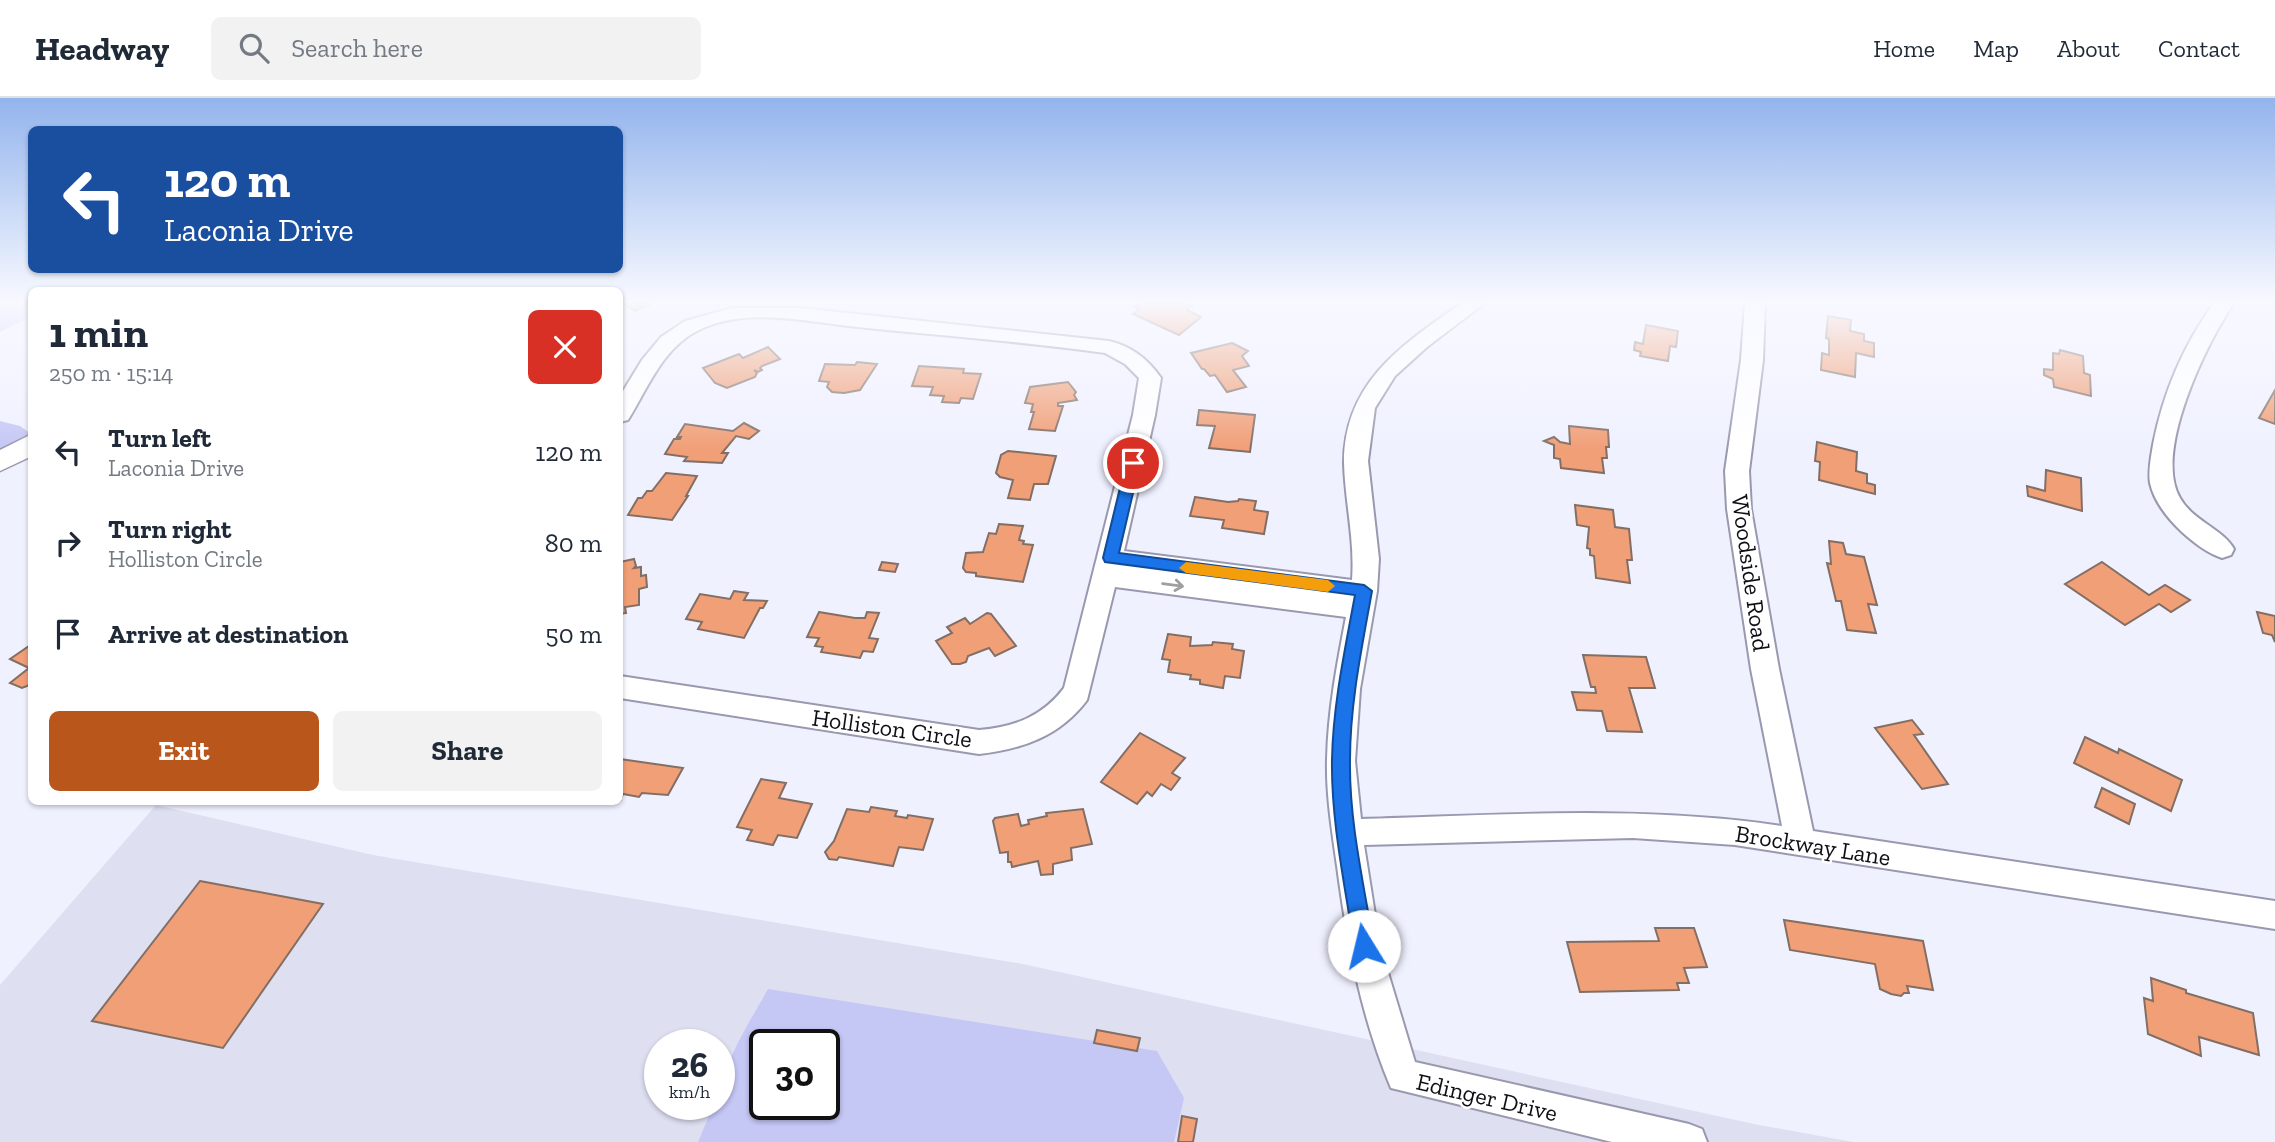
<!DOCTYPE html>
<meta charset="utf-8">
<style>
:root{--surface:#fff;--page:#f2f2f3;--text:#1f2937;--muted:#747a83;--line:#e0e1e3;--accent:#b8561c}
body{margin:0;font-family:"Zilla Slab",serif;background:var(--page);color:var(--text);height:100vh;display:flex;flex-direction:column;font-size:26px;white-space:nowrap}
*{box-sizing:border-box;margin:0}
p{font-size:23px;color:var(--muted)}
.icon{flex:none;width:38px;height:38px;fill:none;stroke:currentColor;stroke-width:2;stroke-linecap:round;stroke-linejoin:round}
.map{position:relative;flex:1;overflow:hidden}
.panel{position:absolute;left:28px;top:189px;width:595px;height:518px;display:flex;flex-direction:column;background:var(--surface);border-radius:10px;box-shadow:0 2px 5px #0004}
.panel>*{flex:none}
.banner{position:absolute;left:28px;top:28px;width:595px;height:147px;border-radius:10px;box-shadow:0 2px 5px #0004;background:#1a4fa0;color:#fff;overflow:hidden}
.speed{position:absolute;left:644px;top:931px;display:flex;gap:14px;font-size:35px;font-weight:700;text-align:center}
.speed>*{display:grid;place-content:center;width:91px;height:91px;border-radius:50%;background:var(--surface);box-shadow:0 2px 5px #0004;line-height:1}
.speed small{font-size:18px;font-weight:400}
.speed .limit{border:4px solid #111;border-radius:10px;background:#fff;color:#111}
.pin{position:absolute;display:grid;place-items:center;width:60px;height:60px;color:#fff;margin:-30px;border:4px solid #fff;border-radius:50%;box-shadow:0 2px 7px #0007}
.me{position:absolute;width:77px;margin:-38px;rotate:351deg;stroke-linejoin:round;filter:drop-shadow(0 0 5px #0008)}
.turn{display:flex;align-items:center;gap:24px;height:147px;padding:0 21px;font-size:32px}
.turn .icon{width:91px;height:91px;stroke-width:2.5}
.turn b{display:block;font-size:49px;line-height:60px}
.round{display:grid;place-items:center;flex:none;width:74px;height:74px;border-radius:10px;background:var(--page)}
.head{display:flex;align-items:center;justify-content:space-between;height:119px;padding:0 21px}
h1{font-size:42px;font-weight:700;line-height:52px}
.primary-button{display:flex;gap:14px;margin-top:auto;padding:14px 21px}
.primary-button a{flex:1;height:80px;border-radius:10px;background:var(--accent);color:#fff;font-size:28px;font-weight:700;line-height:80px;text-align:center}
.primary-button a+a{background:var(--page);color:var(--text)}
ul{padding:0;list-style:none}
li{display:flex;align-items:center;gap:21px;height:91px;padding:0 21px}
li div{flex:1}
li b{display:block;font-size:26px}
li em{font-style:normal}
header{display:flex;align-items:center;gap:42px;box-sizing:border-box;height:98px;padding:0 35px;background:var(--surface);border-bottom:2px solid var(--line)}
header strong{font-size:33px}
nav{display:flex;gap:38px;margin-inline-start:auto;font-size:24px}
.search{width:490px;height:63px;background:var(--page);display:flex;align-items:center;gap:18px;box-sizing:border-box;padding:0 24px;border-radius:10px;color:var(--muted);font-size:26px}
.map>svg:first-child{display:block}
.built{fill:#dedff1;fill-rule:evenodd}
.green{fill:#c5c7f5;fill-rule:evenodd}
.building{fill:#f19f77;stroke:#836e64;stroke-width:2}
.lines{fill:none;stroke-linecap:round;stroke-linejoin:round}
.minor-casing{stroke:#9899ae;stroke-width:4}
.tertiary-casing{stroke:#9899ae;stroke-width:3}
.minor{fill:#fff;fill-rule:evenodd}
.tertiary{fill:#fff;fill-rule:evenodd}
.oneway{stroke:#9f9fa1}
.route{fill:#1a73e8;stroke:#114b97;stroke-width:2}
.slow{fill:#f59e0b}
.labels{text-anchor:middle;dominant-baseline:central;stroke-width:5;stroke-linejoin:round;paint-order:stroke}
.street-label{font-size:24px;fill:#0e0e15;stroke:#fff}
</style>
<header>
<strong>Headway</strong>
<div class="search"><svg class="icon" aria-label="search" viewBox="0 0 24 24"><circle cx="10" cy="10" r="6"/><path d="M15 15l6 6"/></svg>Search here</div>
<nav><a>Home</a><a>Map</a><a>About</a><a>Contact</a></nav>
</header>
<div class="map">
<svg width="2275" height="1044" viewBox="0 0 2275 1044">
<rect width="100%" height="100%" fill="#f0f1ff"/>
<path class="built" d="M 156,707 L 373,757 L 1023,866 L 1754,1026 L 1853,1044 L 0,1044 L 0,887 ZM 660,947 L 719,947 L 719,1006 L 660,1006 ZM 765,947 L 824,947 L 824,1006 L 765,1006 Z"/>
<g class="green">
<polygon points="0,205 31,205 31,219 0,234"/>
<polygon points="0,323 20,328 31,336 0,356"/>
<path d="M 768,891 L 1157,953 L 1184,1000 L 1174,1044 L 698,1044 L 714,1006 L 719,1006 C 719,970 751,922 768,891 ZM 765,947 L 824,947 L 824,1006 L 765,1006 Z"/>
</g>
<g class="building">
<polygon points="623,205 653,205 635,213"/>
<polygon points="1142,205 1185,205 1192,208 1187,212 1201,219 1179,237 1133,216 1139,211 1135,209"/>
<polygon points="1828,218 1851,222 1850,233 1864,236 1864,243 1874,245 1874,259 1856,255 1855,279 1821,272 1822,255 1829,257 1829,241 1826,240"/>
<polygon points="1646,227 1678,233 1676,249 1670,248 1668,263 1640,258 1641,254 1634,252 1635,244 1643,246"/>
<polygon points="1232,245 1248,253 1242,258 1249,268 1233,272 1246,289 1227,294 1215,277 1210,278 1204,271 1202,271 1191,255"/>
<polygon points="768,249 780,261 762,268 760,270 762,272 758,274 754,272 757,275 755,279 727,290 715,285 703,270 739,256 743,260"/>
<polygon points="2060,252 2083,258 2084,275 2090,277 2091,298 2054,289 2053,281 2044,277 2044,271 2053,272 2053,255 2059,256"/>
<polygon points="857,264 877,266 860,292 844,295 832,294 827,289 829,284 819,283 825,266 855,267"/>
<polygon points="919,268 964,271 963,275 981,276 973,301 961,300 959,305 942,304 944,298 930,297 933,289 912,288"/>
<polygon points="1068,284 1076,294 1074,297 1077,302 1058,305 1058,308 1063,308 1055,333 1029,331 1034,314 1031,314 1033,306 1025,305 1030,289"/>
<polygon points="2275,292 2275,326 2259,320"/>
<polygon points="1199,312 1255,317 1250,354 1209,350 1215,328 1197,327"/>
<polygon points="744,325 759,333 749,341 736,338 722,355 728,355 722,365 684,363 687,359 665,356 674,341 680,341 681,339 677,339 685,326 733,333"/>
<polygon points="1569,328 1608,332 1609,349 1606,349 1607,360 1602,360 1604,375 1561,370 1560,361 1554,360 1554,347 1544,343 1554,339 1560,344 1570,346"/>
<polygon points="1817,344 1857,354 1856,373 1867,376 1867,385 1875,387 1875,396 1819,382 1820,364 1815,363"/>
<polygon points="1008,353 1056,358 1048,386 1034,386 1030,402 1008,400 1013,382 1000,379 996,375 1001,357"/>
<polygon points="2046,372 2081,380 2082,413 2028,398 2027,388 2045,393"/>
<polygon points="666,375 697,378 686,398 688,398 672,422 628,417 638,400 642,400 647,393 652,393"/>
<polygon points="1195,399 1228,404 1238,403 1239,401 1256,403 1254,412 1268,414 1264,436 1222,430 1224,422 1190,418"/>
<polygon points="1575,407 1613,412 1615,429 1629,431 1632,462 1627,462 1630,485 1596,480 1594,458 1590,457 1590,451 1587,450 1589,429 1577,427"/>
<polygon points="999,426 1023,428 1019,442 1024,443 1023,446 1033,447 1023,484 976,478 976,475 966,474 963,470 966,455 983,454 989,435 996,436"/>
<polygon points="1829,443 1843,445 1846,456 1864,459 1877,507 1868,506 1876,535 1847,532 1841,503 1836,503 1827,465 1831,466"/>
<polygon points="634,461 636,468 634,470 641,469 641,478 646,477 647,489 639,491 639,507 625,509 626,515 620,516 620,464"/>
<polygon points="882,464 898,466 895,474 879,472"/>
<polygon points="2102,464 2149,497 2165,487 2190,502 2171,514 2159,506 2125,527 2065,486"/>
<polygon points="734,493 748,495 744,502 767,503 763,510 760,510 744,540 698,531 702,524 686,521 700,496 730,501"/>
<polygon points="819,514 855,520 865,520 867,514 879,515 869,540 878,541 873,554 863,553 860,560 821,554 823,549 815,548 819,540 807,539"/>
<polygon points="2257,514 2275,518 2275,544 2272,537 2263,535"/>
<polygon points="987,515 991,516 1016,548 995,558 989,550 968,558 966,564 960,566 952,566 936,543 952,535 947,529 965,520 970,526"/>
<polygon points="1168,536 1191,539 1190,548 1212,547 1213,544 1233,546 1232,551 1244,553 1240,580 1225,578 1223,590 1200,586 1200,582 1190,581 1191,577 1168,574 1170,562 1162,561"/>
<polygon points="32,546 32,586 22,590 10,585 29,570 10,561"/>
<polygon points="1583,557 1646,559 1655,590 1629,590 1642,634 1607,633 1602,613 1577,612 1572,594 1596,595 1595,589 1591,589"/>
<polygon points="1912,622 1923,636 1914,637 1948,686 1922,691 1875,630"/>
<polygon points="1140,635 1185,660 1172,675 1180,680 1171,692 1161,686 1152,698 1147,694 1137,706 1101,684"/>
<polygon points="2085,639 2118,655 2119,651 2182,682 2171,713 2074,665"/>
<polygon points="620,661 683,670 668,697 642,695 639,699 623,696 620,703"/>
<polygon points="761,681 786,685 779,700 812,706 797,740 778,737 773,747 747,742 752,732 737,729"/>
<polygon points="2102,690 2135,706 2129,726 2095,709"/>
<polygon points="871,709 897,713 895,718 907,720 908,717 933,721 923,752 899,749 893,768 839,759 837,762 829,761 825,754 834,743 847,711 869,714"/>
<polygon points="1083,711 1092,746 1071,750 1072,762 1053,766 1053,776 1041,777 1038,763 1012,769 1011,764 1008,764 1008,754 1000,755 993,723 995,720 1018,716 1021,728 1029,726 1028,722 1047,718 1046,715"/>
<polygon points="200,783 323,806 223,950 92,923"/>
<polygon points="1784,822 1923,843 1933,892 1907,888 1909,895 1904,895 1901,898 1891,896 1880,891 1875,866 1790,852"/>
<polygon points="1655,830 1694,830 1707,869 1684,870 1689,885 1677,885 1679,892 1580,894 1567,844 1659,843"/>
<polygon points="2151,880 2186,892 2186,895 2253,915 2259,957 2199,939 2201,958 2148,936 2144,900 2153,903"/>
<polygon points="1097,932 1140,940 1137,953 1094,945"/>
<polygon points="1182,1018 1197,1021 1193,1044 1178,1044"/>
</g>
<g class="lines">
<defs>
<g id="minor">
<path d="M 1462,205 L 1485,205 L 1427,249 L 1395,278 L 1375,310 L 1368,363 L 1379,461 L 1377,493 L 1360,591 L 1355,663 L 1361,721 C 1501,717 1642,707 1782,728 L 1751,571 L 1727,411 L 1725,373 L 1741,262 L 1745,205 L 1765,205 L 1763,262 L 1749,373 L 1751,411 L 1779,571 L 1813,733 L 2275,803 L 2275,831 L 1735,747 L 1633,740 L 1364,747 L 1380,848 L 1415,964 L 1689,1026 L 1702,1031 L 1707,1044 L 1612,1044 L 1391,990 C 1361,919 1347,844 1337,768 C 1332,733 1326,696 1327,661 C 1328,613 1337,566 1346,519 L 1115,489 L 1087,602 C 1060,638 1023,651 979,656 L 620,600 L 620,578 L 979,632 C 1014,629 1042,619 1064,590 L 1133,317 L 1139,280 L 1125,266 L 1105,255 C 1026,244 947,238 867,230 C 815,226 749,207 699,232 C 663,249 648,290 628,322 L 620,324 L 620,298 L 642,262 L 661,239 L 685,223 L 732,210 L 801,210 L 1109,243 C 1131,248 1148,261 1161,280 L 1155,317 L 1124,453 L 1352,482 C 1355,442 1345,404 1344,365 C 1344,284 1403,246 1462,205 Z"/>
<path d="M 2214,205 L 2234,205 C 2207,244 2153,354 2180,400 C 2193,423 2223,431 2234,451 L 2231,457 L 2222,460 C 2207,455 2193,444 2182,434 C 2168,421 2154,403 2150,385 C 2148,373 2151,359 2153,347 C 2163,295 2183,248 2214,205 Z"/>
</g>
<polygon id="tertiary" points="32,336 32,358 0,373 0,352"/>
</defs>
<use href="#minor" class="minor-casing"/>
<use href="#tertiary" class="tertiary-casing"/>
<use href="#minor" class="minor"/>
<use href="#tertiary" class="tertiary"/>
</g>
<defs><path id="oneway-shaft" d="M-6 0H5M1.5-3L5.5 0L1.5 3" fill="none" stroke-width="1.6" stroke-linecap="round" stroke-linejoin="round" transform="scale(1.75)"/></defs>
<use class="oneway" href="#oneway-shaft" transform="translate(1173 487) rotate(7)"/>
<linearGradient id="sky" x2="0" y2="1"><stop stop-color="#93b4ed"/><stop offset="0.58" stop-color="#f8f9ff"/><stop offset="1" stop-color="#f8f9ff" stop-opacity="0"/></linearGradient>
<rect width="2275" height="351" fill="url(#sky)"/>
<path class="route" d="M 1133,360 L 1140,365 L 1119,455 L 1364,487 L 1372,493 C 1362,549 1350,605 1350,662 C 1349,724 1364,787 1374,848 L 1371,854 L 1364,857 L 1357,854 L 1354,848 C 1345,787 1331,723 1332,662 C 1333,606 1345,552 1355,497 L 1105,464 L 1103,460 L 1126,365 Z"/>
<polygon class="slow" points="1186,464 1328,482 1335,488 1328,494 1186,475 1179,470"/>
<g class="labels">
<g class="street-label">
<text transform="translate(1751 475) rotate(82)">Woodside Road</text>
<text transform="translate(892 630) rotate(8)">Holliston Circle</text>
<text transform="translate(1813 747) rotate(9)">Brockway Lane</text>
<text transform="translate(1487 999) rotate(13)">Edinger Drive</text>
</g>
</g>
</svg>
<div class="speed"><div>26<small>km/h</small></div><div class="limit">30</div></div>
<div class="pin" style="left:1133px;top:365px;background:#d93025"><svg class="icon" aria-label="arrive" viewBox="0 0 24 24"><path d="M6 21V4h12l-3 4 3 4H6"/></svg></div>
<svg class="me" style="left:1364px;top:848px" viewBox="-20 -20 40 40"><circle r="19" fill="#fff"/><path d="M0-13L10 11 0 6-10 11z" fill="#1a73e8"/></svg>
<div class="banner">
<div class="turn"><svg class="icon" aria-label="left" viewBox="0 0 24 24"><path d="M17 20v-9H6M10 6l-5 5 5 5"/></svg><div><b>120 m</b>Laconia Drive</div></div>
</div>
<section class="panel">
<div class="head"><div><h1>1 min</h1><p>250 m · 15:14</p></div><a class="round" style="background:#d93025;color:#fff"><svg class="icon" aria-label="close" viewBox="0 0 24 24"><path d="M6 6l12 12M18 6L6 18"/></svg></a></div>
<ul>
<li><svg class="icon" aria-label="left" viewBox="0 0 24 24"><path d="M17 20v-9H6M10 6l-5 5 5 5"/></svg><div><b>Turn left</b><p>Laconia Drive</p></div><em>120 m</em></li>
<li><svg class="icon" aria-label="right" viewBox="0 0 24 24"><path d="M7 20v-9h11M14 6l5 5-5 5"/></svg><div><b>Turn right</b><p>Holliston Circle</p></div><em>80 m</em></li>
<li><svg class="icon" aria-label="arrive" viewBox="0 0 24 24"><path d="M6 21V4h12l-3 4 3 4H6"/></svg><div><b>Arrive at destination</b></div><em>50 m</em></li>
</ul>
<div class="primary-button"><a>Exit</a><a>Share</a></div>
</section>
</div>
